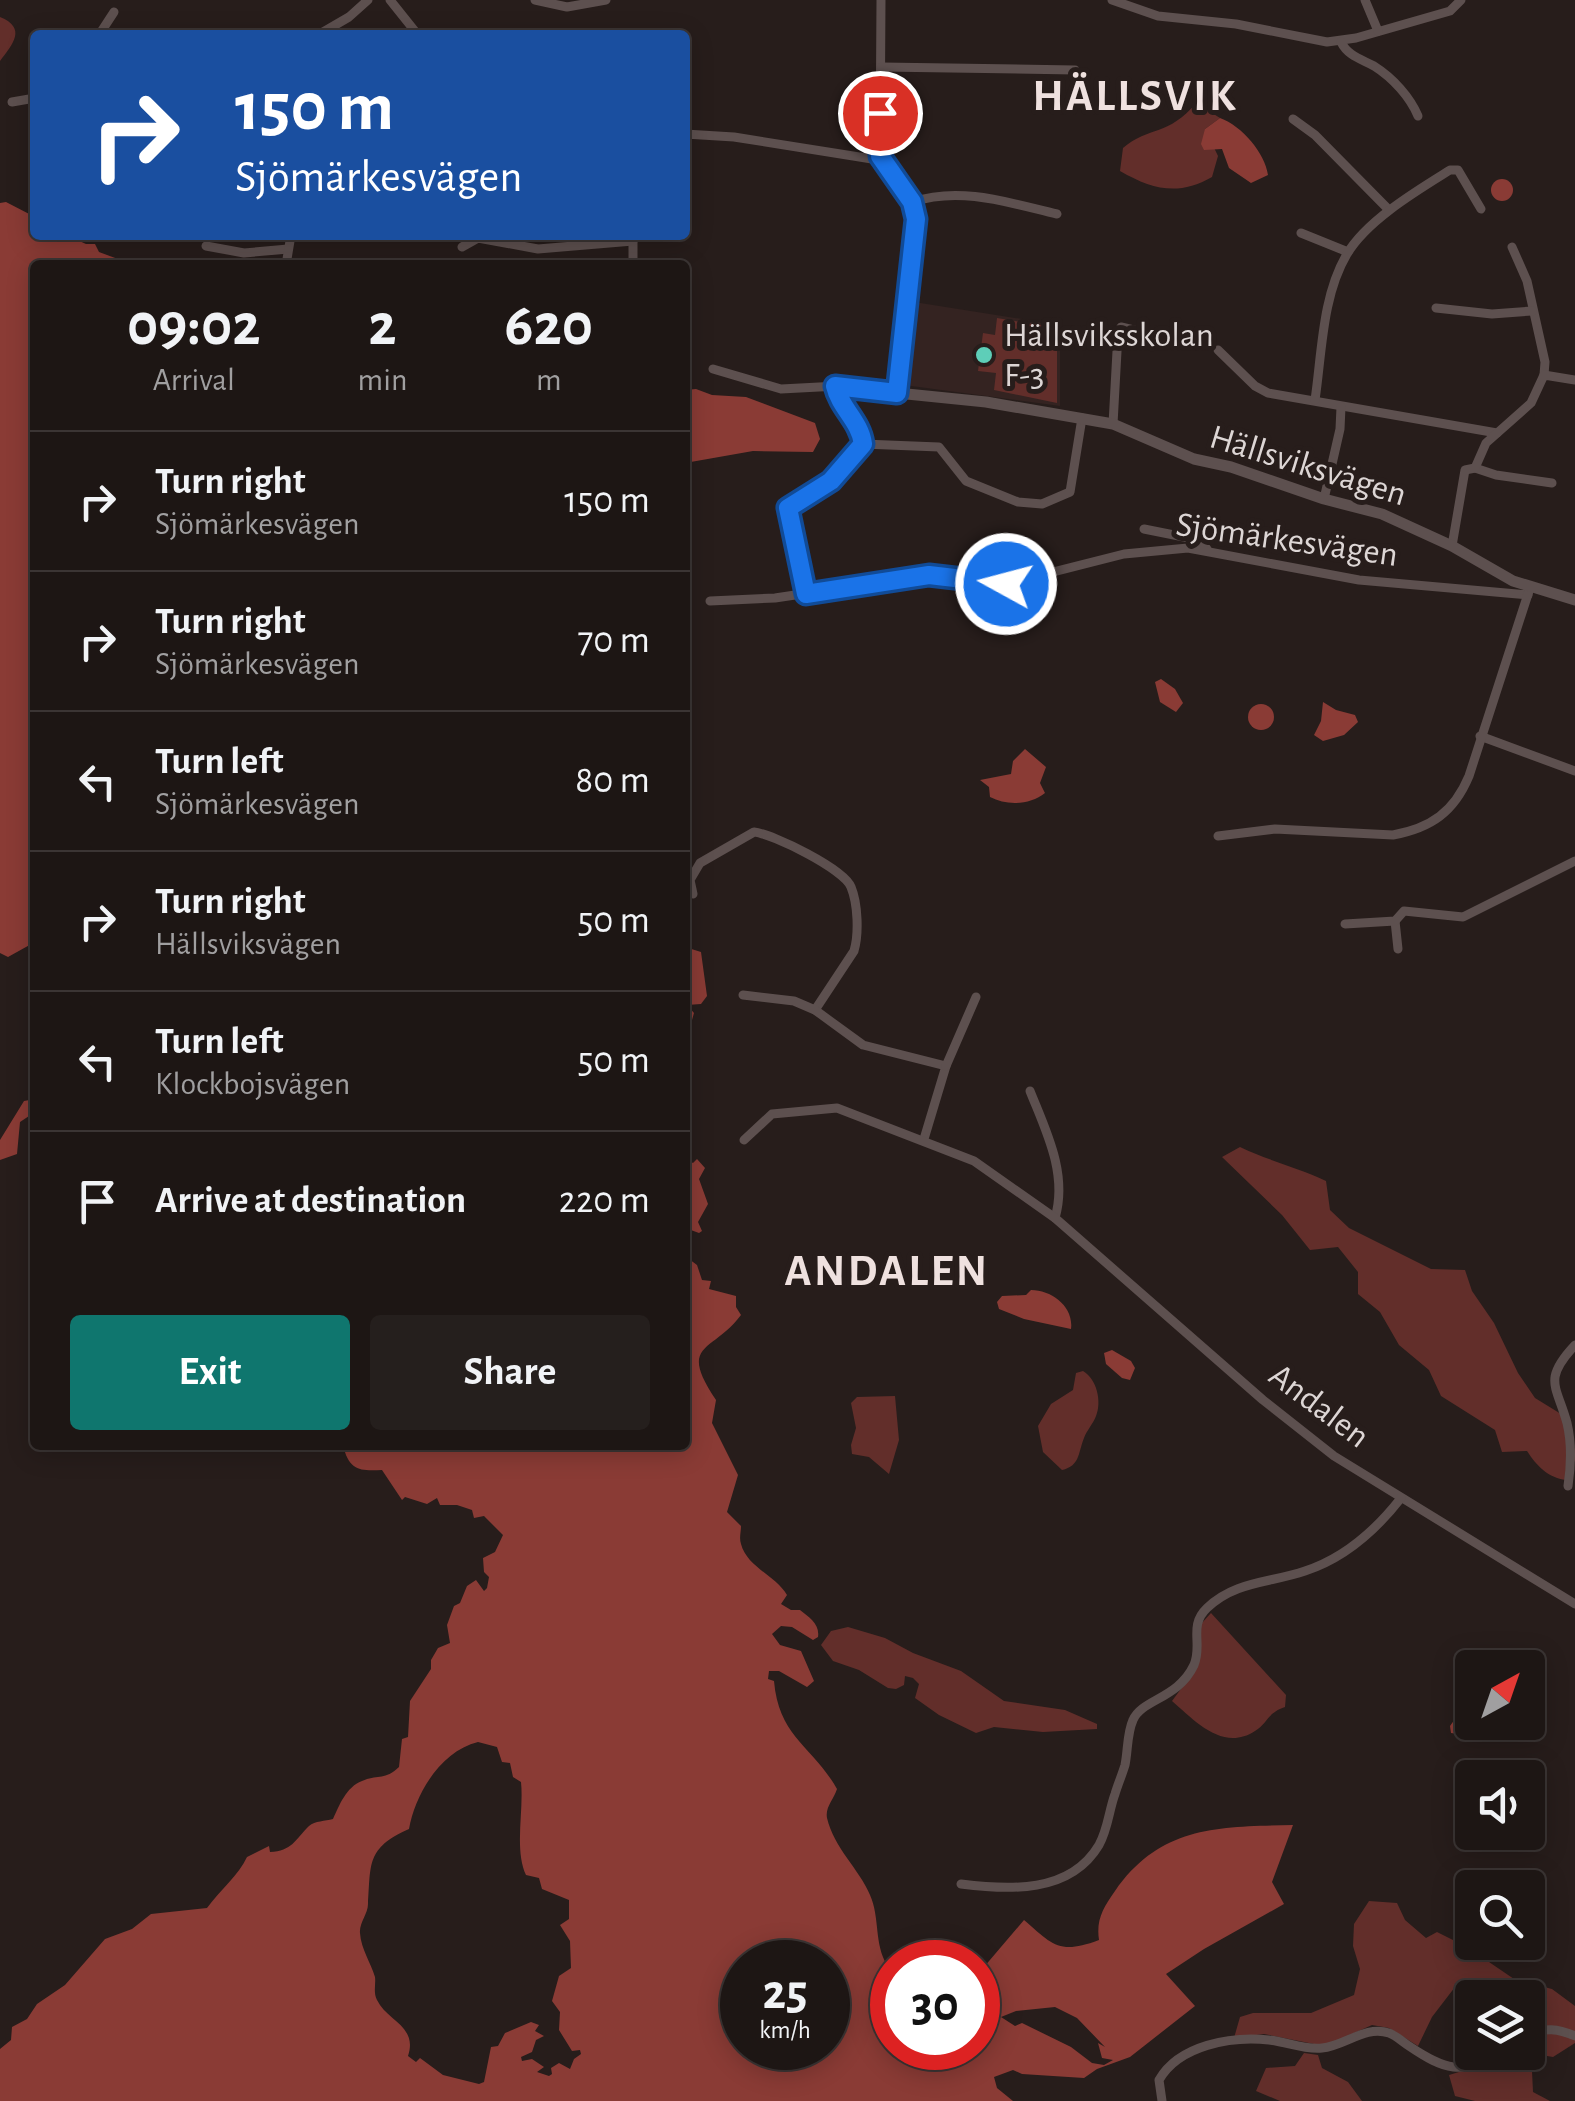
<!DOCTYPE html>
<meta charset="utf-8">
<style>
:root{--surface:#1d1614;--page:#251f1d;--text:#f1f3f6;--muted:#a09fa0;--line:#3b3534;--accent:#0f766e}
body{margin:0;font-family:"Alegreya Sans",sans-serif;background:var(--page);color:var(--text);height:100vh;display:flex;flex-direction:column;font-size:38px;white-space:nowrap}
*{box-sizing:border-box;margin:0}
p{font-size:32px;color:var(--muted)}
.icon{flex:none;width:55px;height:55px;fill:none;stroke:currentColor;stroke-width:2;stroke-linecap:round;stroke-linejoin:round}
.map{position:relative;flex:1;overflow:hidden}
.drawer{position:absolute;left:30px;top:260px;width:660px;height:1190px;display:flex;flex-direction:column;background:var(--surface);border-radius:10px;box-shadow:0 5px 25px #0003,0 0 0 2px var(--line)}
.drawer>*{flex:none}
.hud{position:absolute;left:30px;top:30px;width:660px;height:210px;border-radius:10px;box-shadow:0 5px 25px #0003,0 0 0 2px var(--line);background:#1a4fa0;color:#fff;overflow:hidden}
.needle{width:65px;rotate:40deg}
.fabs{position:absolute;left:1455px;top:1650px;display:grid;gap:20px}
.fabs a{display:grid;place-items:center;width:90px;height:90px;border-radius:10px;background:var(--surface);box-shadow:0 5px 25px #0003,0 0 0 2px var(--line);font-size:50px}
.speed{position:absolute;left:720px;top:1940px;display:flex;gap:20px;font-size:50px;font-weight:700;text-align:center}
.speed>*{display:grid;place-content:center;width:130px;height:130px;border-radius:50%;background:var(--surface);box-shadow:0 5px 25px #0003,0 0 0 2px var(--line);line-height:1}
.speed small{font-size:25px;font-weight:400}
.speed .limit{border:15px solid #d22;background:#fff;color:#111}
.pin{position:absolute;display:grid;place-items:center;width:85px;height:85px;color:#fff;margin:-42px;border:5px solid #fff;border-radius:50%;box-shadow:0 2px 10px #0007}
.me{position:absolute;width:110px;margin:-55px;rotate:277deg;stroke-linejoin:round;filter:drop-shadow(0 0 8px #0008)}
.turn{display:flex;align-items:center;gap:35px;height:210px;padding:0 40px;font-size:45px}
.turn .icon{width:130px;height:130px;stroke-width:2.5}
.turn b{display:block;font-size:70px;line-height:85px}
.eta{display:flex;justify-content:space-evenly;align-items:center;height:170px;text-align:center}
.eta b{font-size:60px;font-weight:700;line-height:70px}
.primary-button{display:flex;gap:20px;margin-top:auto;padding:20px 40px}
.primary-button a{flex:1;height:115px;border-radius:10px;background:var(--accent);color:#fff;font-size:40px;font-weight:700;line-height:115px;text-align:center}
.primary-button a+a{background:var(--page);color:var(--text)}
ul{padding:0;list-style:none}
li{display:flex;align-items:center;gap:30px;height:140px;padding:0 40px;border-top:2px solid var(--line)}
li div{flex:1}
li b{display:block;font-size:38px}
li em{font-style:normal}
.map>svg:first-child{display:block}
.built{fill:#342321}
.green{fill:#622e2a}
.water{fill:#8a3b35;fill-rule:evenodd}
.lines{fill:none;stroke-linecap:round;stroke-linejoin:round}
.minor{stroke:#5d504f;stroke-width:9}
.tertiary{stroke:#5d504f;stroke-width:11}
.route-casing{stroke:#114b97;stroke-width:25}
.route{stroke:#1a73e8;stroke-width:18}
.poi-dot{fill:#5eceb8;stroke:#271d1b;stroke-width:4}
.labels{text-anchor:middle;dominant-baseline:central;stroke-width:10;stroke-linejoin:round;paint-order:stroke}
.poi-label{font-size:35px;fill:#ddd6d5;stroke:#271d1b;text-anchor:start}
.street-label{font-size:35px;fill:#ddd6d5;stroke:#271d1b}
.district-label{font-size:45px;font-weight:bold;letter-spacing:2.5px;fill:#efe1df;stroke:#271d1b}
</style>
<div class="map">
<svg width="1575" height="2101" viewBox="0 0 1575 2101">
<rect width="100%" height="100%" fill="#271d1b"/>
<polygon class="built" points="914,302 1060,325 1060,406 904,385"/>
<g class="green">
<path d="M 0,17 C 27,28 13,44 0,61 Z"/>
<path d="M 1196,103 L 1220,118 L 1205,129 L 1218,156 L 1212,177 C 1179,196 1153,190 1120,171 L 1123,148 C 1149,126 1169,136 1196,103 Z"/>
<polygon points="997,318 1057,328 1057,403 994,390 996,373 978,371 983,333 995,335"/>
<path d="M 1240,1147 C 1269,1161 1297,1167 1326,1181 L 1330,1210 L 1349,1228 L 1431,1269 L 1465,1270 L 1472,1291 L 1494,1323 L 1518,1373 L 1535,1398 L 1561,1414 L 1575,1450 L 1575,1460 L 1566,1480 C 1548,1478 1536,1465 1527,1451 L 1502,1452 L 1495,1430 L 1441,1396 L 1429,1370 L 1399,1345 L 1380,1312 L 1358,1294 L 1358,1272 L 1338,1247 L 1310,1250 L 1282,1215 L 1222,1157 Z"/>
<path d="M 1083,1371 C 1097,1379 1102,1402 1096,1416 C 1093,1424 1087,1430 1084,1438 C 1078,1453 1080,1466 1062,1470 L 1043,1452 L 1038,1426 L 1051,1404 L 1073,1390 L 1076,1373 Z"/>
<polygon points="895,1396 899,1440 889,1474 869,1457 852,1454 851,1445 856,1428 851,1403 857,1397"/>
<path d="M 1211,1613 L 1286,1695 L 1285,1707 C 1267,1713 1268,1723 1255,1731 C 1223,1752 1195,1721 1172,1701 L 1192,1674 L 1200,1625 Z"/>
<polygon points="848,1627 885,1638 913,1653 961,1671 1004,1701 1065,1710 1097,1724 1097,1729 1043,1732 994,1727 976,1733 939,1715 915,1698 919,1684 913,1678 905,1676 904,1685 896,1689 888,1688 859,1670 833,1661 821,1645 831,1631"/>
<polygon points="1369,1901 1397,1903 1405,1920 1426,1938 1437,1932 1467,1947 1514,1979 1552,1989 1575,2006 1575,2043 1553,2057 1541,2055 1532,2071 1533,2092 1550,2101 1475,2101 1455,2096 1449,2075 1492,2062 1494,2053 1528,2052 1528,1998 1478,1997 1455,1987 1432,2017 1418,2046 1389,2028 1372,2025 1332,2043 1319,2045 1264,2034 1234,2038 1240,2017 1253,2013 1311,2013 1354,1995 1360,1969 1353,1946 1354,1924"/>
<polygon points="1304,2053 1318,2055 1322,2068 1348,2082 1362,2101 1280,2101 1256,2091 1266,2068 1295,2066"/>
</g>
<g class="water">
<path d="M 1220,118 C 1242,126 1265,153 1268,175 L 1251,183 L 1229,168 L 1222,149 L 1204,150 L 1201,144 L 1205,129 Z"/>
<circle cx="1502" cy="190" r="11"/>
<polygon points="6,202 35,217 35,235 66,235 86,244 95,244 99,252 134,265 35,265 35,942 8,957 0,953 0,203"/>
<polygon points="696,389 712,395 746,397 815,423 820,439 813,452 753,451 685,463 685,390"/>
<polygon points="1161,679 1175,689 1183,703 1176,712 1160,702 1155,682"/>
<polygon points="1323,702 1336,710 1355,715 1358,722 1344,735 1323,741 1314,735 1321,721"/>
<circle cx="1261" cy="717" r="13"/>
<path d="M 1025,749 L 1046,767 L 1040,783 L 1045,793 C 1030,805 1007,806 990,797 L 989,787 L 980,780 L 1011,774 L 1013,761 Z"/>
<polygon points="685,947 701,952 707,996 701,1004 687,1005 694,1013 690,1027 685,1026"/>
<polygon points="35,1099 35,1112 20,1122 17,1154 0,1160 0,1140 24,1101"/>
<polygon points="685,1159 693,1163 697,1159 705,1168 699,1179 708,1204 698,1222 702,1231 699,1233 688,1229 685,1240"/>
<path d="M 685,1256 L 697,1265 L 702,1280 L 711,1281 L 709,1289 L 736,1296 L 736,1307 L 741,1315 C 713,1353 677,1342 716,1400 L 712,1423 L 738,1475 L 727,1512 L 741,1526 C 741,1532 739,1538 741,1544 C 747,1567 775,1575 787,1595 L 781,1604 L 791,1610 L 800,1610 C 809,1617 820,1624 818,1637 L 813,1640 L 792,1627 L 781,1626 L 772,1634 L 780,1645 L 801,1651 L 814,1681 L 807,1687 L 779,1671 L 769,1671 L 768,1679 L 774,1681 C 779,1738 813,1746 837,1789 C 834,1799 825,1807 827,1818 C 834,1848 859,1869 870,1895 C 880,1917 874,1944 887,1965 L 892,1965 L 892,1986 L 889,1990 L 892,2048 L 934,2048 L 946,2054 L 969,2055 L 970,2048 L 978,2048 L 978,1974 L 1024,1920 C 1053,1945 1059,1955 1099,1940 C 1096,1920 1103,1908 1115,1891 C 1161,1825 1219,1827 1293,1825 L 1272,1882 L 1284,1904 L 1204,1949 L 1166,1974 L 1195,2006 L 1130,2057 L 1097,2069 L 1084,2078 L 1022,2074 L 1013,2070 L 994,2077 L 997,2088 L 1013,2101 L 0,2101 L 0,2049 L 11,2040 L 12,2027 L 27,2019 L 37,2004 L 65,1985 L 105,1939 L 132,1929 L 151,1914 L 207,1908 C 220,1890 239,1875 247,1857 L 269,1846 L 270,1852 C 292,1851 295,1840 309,1826 C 315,1821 325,1821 333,1819 C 339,1806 346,1787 362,1781 C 378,1774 384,1781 399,1767 L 402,1739 L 408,1737 L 410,1701 L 431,1669 L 431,1660 L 438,1648 L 450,1643 L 447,1625 L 454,1606 L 460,1603 L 467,1586 L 476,1580 L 484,1591 L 487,1588 L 489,1577 L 484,1572 L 483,1558 L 495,1552 L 503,1535 L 484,1516 L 474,1518 L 472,1510 L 457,1505 L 440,1505 L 437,1498 L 427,1504 L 405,1497 L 402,1500 L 382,1470 C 360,1471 349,1471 343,1445 L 685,1445 ZM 478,1742 L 497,1747 L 502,1762 L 510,1763 L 513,1777 L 521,1782 C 524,1811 514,1849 526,1875 L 539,1878 L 542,1889 L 569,1900 L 569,1919 L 560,1925 L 570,1941 L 571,1968 L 559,1976 L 552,2001 L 560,2012 L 559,2030 L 572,2051 L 580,2050 L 581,2054 L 574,2059 L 570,2069 L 559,2063 L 551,2068 L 552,2074 L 549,2076 L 537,2072 L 544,2067 L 532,2059 L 522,2061 L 521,2057 L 532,2052 L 536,2040 L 544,2036 L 535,2031 L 539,2025 L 531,2022 L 505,2033 L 498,2046 L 491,2047 L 484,2082 L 479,2084 L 443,2075 L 420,2058 L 416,2062 L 408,2056 C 418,2026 387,2021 377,2000 C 373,1992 376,1984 375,1977 C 371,1963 361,1949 360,1933 C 359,1923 368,1914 368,1904 C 371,1864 366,1848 409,1829 C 415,1794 441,1751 478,1742 ZM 742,1962 L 828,1962 L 828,2048 L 742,2048 ZM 1055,2007 L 1077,2018 L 1105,2047 L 1098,2043 L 1102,2058 L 1113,2060 L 1104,2065 L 1092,2063 L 1071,2047 L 1022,2023 L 1015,2026 L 1001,2017 L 1016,2011 Z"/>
<path d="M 1031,1290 C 1052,1290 1074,1307 1071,1329 L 1024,1319 L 999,1309 L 997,1302 L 1002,1296 L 1026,1295 Z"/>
<polygon points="1112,1350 1131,1361 1135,1368 1130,1380 1122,1378 1106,1364 1104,1353"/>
<polygon points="1472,1718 1472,1722 1503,1724 1474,1736 1451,1733 1450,1726 1455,1719"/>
</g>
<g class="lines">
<g class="minor">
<polyline points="390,0 418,35"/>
<polyline points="535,0 567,7 606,0"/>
<polyline points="881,0 880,156 913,202 916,219 898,379"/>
<polyline points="1112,0 1158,16 1236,24 1327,42 1356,38 1450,11 1461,0"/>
<polyline points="1365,0 1378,31"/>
<polyline points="417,34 445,35"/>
<polyline points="99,35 114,12"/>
<polyline points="318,35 349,17 368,0"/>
<path d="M 1341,42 C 1348,56 1361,59 1374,66 C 1393,78 1410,97 1418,116"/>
<polyline points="882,67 1075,70"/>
<polyline points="12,102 35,98"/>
<polyline points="1293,119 1315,135 1389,210"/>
<polyline points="685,134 734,137 872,159 880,156"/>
<path d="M 913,202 C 960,186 1010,203 1057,214"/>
<polyline points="1301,233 1348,252"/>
<polyline points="633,235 633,265"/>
<polyline points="206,246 244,253 288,249"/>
<polyline points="462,247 478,238 538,249 633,241"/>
<polyline points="1512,247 1527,281 1545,362 1544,375"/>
<polyline points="286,265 291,235"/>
<polyline points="1436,308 1492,314 1532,311"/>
<polyline points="1218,350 1255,386 1268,393 1497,433"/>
<polyline points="713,369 781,389 838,386 897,393"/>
<path d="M 1315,400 C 1322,353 1322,296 1347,254 C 1367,220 1418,190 1450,170 L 1458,170 L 1481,209"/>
<polyline points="1113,424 1118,333 1121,327 1138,331"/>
<polyline points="863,444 939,447 966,481 1018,502 1042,504 1070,492 1082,418"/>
<polyline points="1475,468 1496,475 1552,483"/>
<polyline points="1324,499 1340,429 1341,407"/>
<polyline points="1144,529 1199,540 1207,549"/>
<polyline points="1452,546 1465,470 1475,468 1486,443 1531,403 1544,375 1575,380"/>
<path d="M 806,594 L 788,508 L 831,481 L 863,444 C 859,421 840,408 835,386"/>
<polyline points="710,601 775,598 929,575 1006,584 1124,554 1188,548 1359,580 1528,595"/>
<polyline points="1480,736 1575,771"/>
<path d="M 1218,836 L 1275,829 L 1393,835 C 1431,828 1454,812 1469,776 L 1529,591"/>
<path d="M 693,894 L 690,880 L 700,863 L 754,832 C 773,834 844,869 851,887 C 858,904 859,934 854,951 L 815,1010"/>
<polyline points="1395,921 1398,949"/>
<polyline points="1345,924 1395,921 1404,911 1463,917 1575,861"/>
<polyline points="743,995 794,1001 815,1010 863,1045 946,1066 924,1139"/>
<polyline points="946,1066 976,997"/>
<path d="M 1030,1091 C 1046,1131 1068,1174 1055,1218"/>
<polyline points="744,1140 772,1114 837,1108 974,1161 1055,1218 1263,1400 1334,1456 1575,1604"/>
<path d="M 1568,1486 C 1571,1466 1572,1444 1567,1423 C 1557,1386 1542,1380 1575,1345"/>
<path d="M 961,1884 C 1008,1890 1070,1894 1099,1845 C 1108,1829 1109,1810 1115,1794 C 1118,1784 1122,1775 1125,1765 C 1128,1750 1127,1733 1133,1720 C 1142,1699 1178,1699 1194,1665 C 1203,1644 1188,1626 1207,1608 C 1235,1581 1270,1583 1305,1571 C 1345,1558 1376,1530 1401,1498"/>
<path d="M 1528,2034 C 1546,2028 1557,2028 1575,2036"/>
<path d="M 1162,2101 L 1159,2080 C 1179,2045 1231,2036 1269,2040 C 1288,2042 1304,2050 1322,2048 C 1345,2046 1365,2025 1389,2033 C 1395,2035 1403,2042 1409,2046 C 1443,2069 1463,2077 1500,2052"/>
</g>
<polyline class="tertiary" points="898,379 897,393 986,402 1113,424 1194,459 1231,467 1324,499 1382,514 1452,546 1513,581 1575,600"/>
</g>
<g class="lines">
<defs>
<path id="route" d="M 880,113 L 880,156 L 912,202 L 916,219 L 897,393 L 835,386 C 840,408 860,421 863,444 L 831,481 L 788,508 L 806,594 L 929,575 L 1006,584"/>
</defs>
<use href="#route" class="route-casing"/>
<use href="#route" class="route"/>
</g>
<circle class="poi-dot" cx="984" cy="355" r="10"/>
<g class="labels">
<g class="poi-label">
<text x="1004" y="335">Hällsviksskolan<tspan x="1004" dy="40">F-3</tspan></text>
</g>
<g class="street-label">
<text transform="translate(1308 466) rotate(17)">Hällsviksvägen</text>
<text transform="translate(1287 540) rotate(8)">Sjömärkesvägen</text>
<text transform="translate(1319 1406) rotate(37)">Andalen</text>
</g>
<g class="district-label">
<text x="1135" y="96">HÄLLSVIK</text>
<text x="887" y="1271">ANDALEN</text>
</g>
</g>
</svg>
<div class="fabs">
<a><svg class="needle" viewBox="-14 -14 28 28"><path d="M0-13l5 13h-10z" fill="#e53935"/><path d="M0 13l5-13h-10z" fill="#a09fa0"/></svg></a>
<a><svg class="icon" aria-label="sound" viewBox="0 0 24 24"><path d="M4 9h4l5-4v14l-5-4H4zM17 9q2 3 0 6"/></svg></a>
<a><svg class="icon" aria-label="search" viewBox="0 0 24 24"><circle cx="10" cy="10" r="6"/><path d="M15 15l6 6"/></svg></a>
<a><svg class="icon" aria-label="layers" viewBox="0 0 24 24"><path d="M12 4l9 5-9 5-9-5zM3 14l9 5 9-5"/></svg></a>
</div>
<div class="speed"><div>25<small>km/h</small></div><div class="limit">30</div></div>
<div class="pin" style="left:880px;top:113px;background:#d93025"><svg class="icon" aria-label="arrive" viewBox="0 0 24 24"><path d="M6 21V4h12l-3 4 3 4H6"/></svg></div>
<svg class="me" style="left:1006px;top:584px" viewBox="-20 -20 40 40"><circle r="17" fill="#1a73e8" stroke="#fff" stroke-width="3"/><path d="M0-11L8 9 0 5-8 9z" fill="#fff"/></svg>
<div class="hud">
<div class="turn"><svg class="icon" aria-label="right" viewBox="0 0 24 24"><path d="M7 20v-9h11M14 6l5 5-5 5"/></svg><div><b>150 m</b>Sjömärkesvägen</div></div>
</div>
<section class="drawer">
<div class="eta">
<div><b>09:02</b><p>Arrival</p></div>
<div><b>2</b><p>min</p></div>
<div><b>620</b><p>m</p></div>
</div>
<ul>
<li><svg class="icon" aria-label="right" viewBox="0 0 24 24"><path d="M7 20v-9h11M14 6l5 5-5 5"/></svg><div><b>Turn right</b><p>Sjömärkesvägen</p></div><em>150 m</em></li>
<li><svg class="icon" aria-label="right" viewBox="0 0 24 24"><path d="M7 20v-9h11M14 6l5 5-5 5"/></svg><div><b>Turn right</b><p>Sjömärkesvägen</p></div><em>70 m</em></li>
<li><svg class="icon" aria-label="left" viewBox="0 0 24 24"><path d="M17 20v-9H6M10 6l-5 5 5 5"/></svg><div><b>Turn left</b><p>Sjömärkesvägen</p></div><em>80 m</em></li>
<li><svg class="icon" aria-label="right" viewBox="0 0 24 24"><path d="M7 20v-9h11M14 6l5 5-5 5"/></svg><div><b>Turn right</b><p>Hällsviksvägen</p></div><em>50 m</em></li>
<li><svg class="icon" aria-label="left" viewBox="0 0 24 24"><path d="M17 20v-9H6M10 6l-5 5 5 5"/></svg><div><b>Turn left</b><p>Klockbojsvägen</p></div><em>50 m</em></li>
<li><svg class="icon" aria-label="arrive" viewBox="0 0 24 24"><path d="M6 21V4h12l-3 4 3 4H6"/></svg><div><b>Arrive at destination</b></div><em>220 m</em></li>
</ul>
<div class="primary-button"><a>Exit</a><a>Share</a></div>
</section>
</div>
